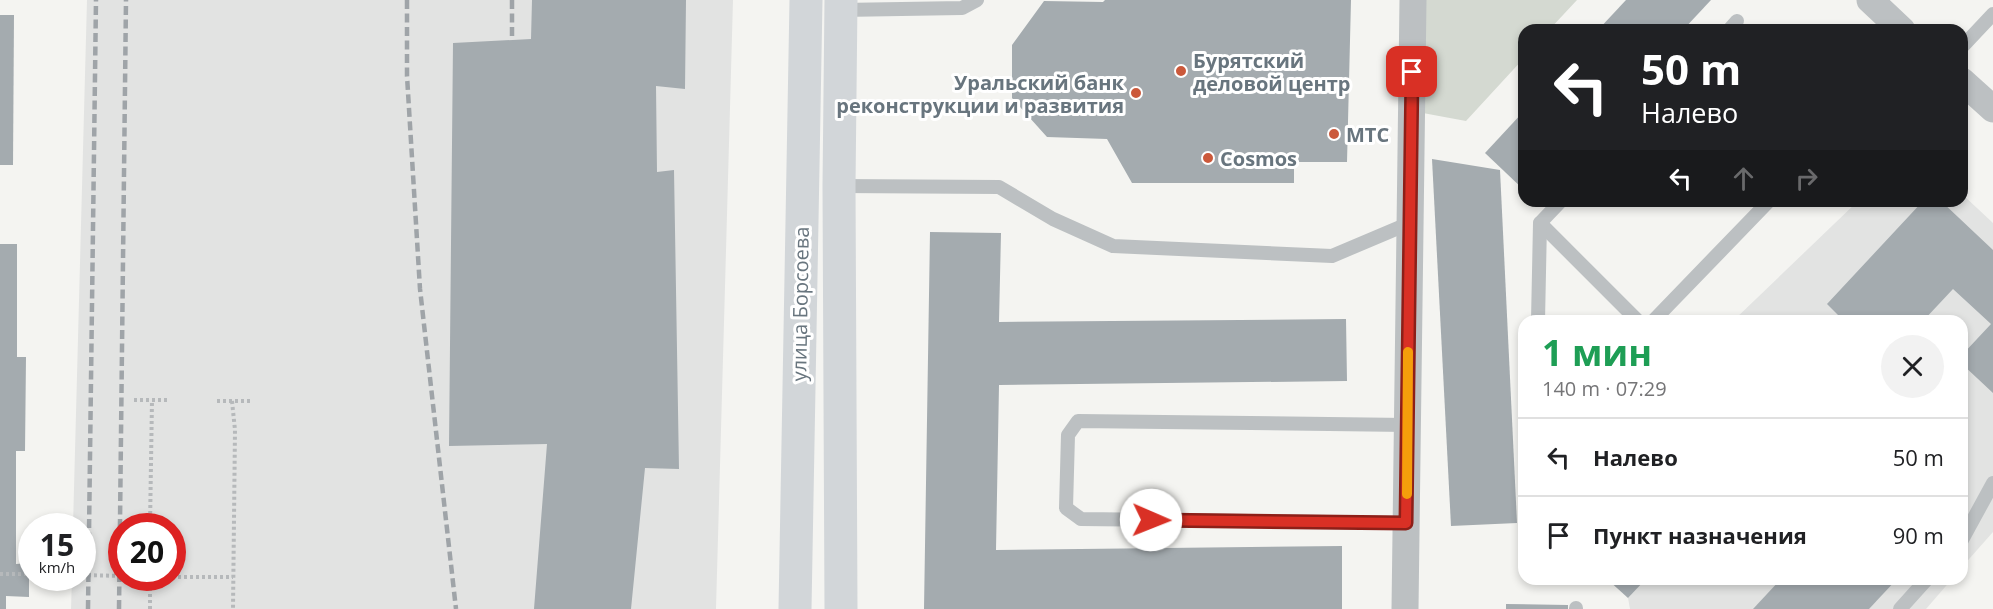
<!DOCTYPE html>
<html lang="ru">
<meta charset="utf-8">
<style>
:root{--surface:#fff;--page:#f2f2f2;--text:#202124;--muted:#757577;--line:#e0e0e0}
body{margin:0;font-family:"Open Sans",sans-serif;background:var(--page);color:var(--text);height:100vh;display:flex;flex-direction:column;font-size:22px;white-space:nowrap}
*{box-sizing:border-box;margin:0}
p{font-size:20px;color:var(--muted)}
.icon{flex:none;width:33px;height:33px;fill:none;stroke:currentColor;stroke-width:2;stroke-linecap:round;stroke-linejoin:round}
.map{position:relative;flex:1;overflow:hidden}
.sheet{position:absolute;left:1518px;top:315px;width:450px;height:270px;display:flex;flex-direction:column;background:var(--surface);border-radius:18px;box-shadow:0 3px 9px #0003}
.sheet>*{flex:none}
.hud{position:absolute;left:1518px;top:24px;width:450px;height:183px;border-radius:18px;box-shadow:0 3px 9px #0003;background:#202124;color:#fff;overflow:hidden}
.speed{position:absolute;left:18px;top:513px;display:flex;gap:12px;font-size:30px;font-weight:700;text-align:center}
.speed>*{display:grid;place-content:center;width:78px;height:78px;border-radius:50%;background:var(--surface);box-shadow:0 3px 9px #0003;line-height:1}
.speed small{font-size:15px;font-weight:400}
.speed .limit{border:9px solid #d22;background:#fff;color:#111}
.pin{position:absolute;display:grid;place-items:center;width:51px;height:51px;color:#fff;margin:-26px;border-radius:12px;box-shadow:0 3px 9px #0006}
.me{position:absolute;width:66px;margin:-33px;rotate:91deg;stroke-linejoin:round;filter:drop-shadow(0 0 4px #0008)}
.turn{display:flex;align-items:center;gap:21px;height:126px;padding:0 24px;font-size:27px}
.turn .icon{width:78px;height:78px;stroke-width:2.5}
.turn b{display:block;font-size:42px;line-height:51px}
.lanes{display:flex;align-items:center;height:57px;padding:0 24px;background:#0003;justify-content:center;gap:30px;direction:ltr}
.lanes .off{opacity:.35}
.round{display:grid;place-items:center;flex:none;width:63px;height:63px;border-radius:32px;background:var(--page)}
.head{display:flex;align-items:center;justify-content:space-between;height:102px;padding:0 24px}
h1{font-size:36px;font-weight:700;line-height:45px;color:#1e9e55}
ul{padding:0;list-style:none}
li{display:flex;align-items:center;gap:18px;height:78px;padding:0 24px;border-top:2px solid var(--line)}
li div{flex:1}
li b{display:block;font-size:22px}
li em{font-style:normal}
.map>svg:first-child{display:block}
.built{fill:#e2e3e2;fill-rule:evenodd}
.green{fill:#d4d9d1}
.building{fill:#a4abaf}
.lines{fill:none;stroke-linecap:round;stroke-linejoin:round}
.path{stroke:#b6b9bb;stroke-width:4;stroke-dasharray:3 3;stroke-linecap:butt}
.lane{stroke:#bcc0c2;stroke-width:14}
.street{stroke:#bcc0c2;stroke-width:27}
.primary{stroke:#d2d6d9;stroke-width:33}
.rail{stroke:#9fa4a8;stroke-width:4.5;stroke-dasharray:9 4.5;stroke-linecap:butt}
.route-casing{stroke:#8d1f18;stroke-width:15}
.route{stroke:#d93025;stroke-width:10}
.slow{stroke:#f59e0b;stroke-width:10}
.poi-dot{fill:#cb593b;stroke:#fff;stroke-width:2}
.labels{text-anchor:middle;dominant-baseline:central;stroke-width:6;stroke-linejoin:round;paint-order:stroke}
.poi-label{font-size:20px;font-weight:bold;fill:#68757e;stroke:#fff;text-anchor:start}
.street-label{font-size:20px;fill:#68757e;stroke:#fff}
</style>
<div class="map">
<svg width="1993" height="609" viewBox="0 0 1993 609">
<rect width="100%" height="100%" fill="#f4f4f1"/>
<g class="built">
<path d="M 87,0 L 733,0 L 716,609 L 71,609 L 72,578 L 82,578 L 82,526 L 73,526 ZM 122,526 L 172,526 L 172,578 L 122,578 Z"/>
<polygon points="1962,194 1993,223 1993,532 1962,567 1962,321 1733,321 1858,201 1962,201"/>
<polygon points="1646,579 1952,579 1926,609 1630,609 1628,598"/>
</g>
<polygon class="green" points="1413,0 1577,0 1549,30 1524,30 1524,58 1466,121 1412,111"/>
<g class="building">
<polygon points="532,0 686,0 685,89 656,86 657,172 674,170 679,469 645,468 631,609 534,609 547,444 449,446 453,43 531,39"/>
<polygon points="1105,0 1351,0 1347,162 1294,162 1294,183 1132,183 1107,139 1047,137 1012,98 1012,45 1044,1 1103,2"/>
<polygon points="1626,0 1711,0 1683,30 1598,30"/>
<polygon points="0,15 14,15 13,165 0,165"/>
<polygon points="1524,111 1524,190 1485,153"/>
<polygon points="1432,159 1500,170 1517,523 1451,526"/>
<polygon points="1923,201 1941,201 1993,250 1993,393 1962,364 1962,355 1991,324 1953,289 1923,321 1844,321 1827,304"/>
<polygon points="930,232 1001,233 999,322 1346,319 1347,381 999,385 996,550 1342,546 1342,609 924,609"/>
<polygon points="0,244 17,244 17,357 26,357 25,451 16,451 16,564 29,563 29,597 6,596 6,609 0,609"/>
<polygon points="1607,579 1646,579 1628,598"/>
<polygon points="1781,579 1897,579 1869,609 1753,609"/>
<polygon points="1506,604 1568,605 1568,609 1506,609"/>
</g>
<g class="lines">
<g class="path">
<polyline points="134,400 169,400"/>
<polyline points="217,401 251,401"/>
<polyline points="232,401 235,430 233,609"/>
<polyline points="150,526 152,400"/>
<polyline points="0,574 32,574"/>
<polyline points="82,575 122,576"/>
<polyline points="172,577 233,577"/>
<polyline points="150,609 150,578"/>
</g>
<g class="lane">
<polyline points="841,10 962,8 977,0"/>
<polyline points="1729,30 1737,21"/>
<polyline points="1962,47 1993,14"/>
<polyline points="839,186 999,187 1053,219 1113,246 1332,256 1410,223"/>
<polyline points="1540,223 1638,321"/>
<polyline points="1538,321 1540,223 1561,201"/>
<polyline points="1653,321 1769,201"/>
<polyline points="1406,523 1081,519 1066,508 1068,435 1078,421 1407,425"/>
<polyline points="1962,540 1993,483"/>
<polyline points="1576,609 1576,608"/>
<polyline points="1900,609 1927,579"/>
</g>
<g class="street">
<polyline points="1870,0 1902,30"/>
<polyline points="1962,81 1993,109"/>
<polyline points="1405,609 1413,0"/>
</g>
<g class="primary">
<polyline points="841,0 839,186 841,609"/>
<polyline points="795,609 806,0"/>
</g>
<g class="rail">
<polyline points="407,0 407,76 420,289 456,609"/>
<polyline points="512,0 512,40"/>
<polyline points="88,609 96,0"/>
<polyline points="119,609 126,0"/>
</g>
</g>
<g class="lines">
<defs>
<polyline id="route" points="1151,520 1406,523 1412,72"/>
</defs>
<use href="#route" class="route-casing"/>
<use href="#route" class="route"/>
<polyline class="slow" points="1407,494 1408,352"/>
</g>
<g class="poi-dot">
<circle cx="1181" cy="71" r="6"/>
<circle cx="1136" cy="93" r="6"/>
<circle cx="1334" cy="134" r="6"/>
<circle cx="1208" cy="158" r="6"/>
</g>
<g class="labels">
<g class="poi-label">
<text x="1193" y="60">Бурятский<tspan x="1193" dy="23">деловой центр</tspan></text>
<text x="1124" y="82" text-anchor="end">Уральский банк<tspan x="1124" dy="23">реконструкции и развития</tspan></text>
<text x="1346" y="134">МТС</text>
<text x="1220" y="158">Cosmos</text>
</g>
<g class="street-label">
<text transform="translate(800 304) rotate(-89)">улица Борсоева</text>
</g>
</g>
</svg>
<div class="speed"><div>15<small>km/h</small></div><div class="limit">20</div></div>
<div class="pin" style="left:1412px;top:72px;background:#d93025"><svg class="icon" aria-label="arrive" viewBox="0 0 24 24"><path d="M6 21V4h12l-3 4 3 4H6"/></svg></div>
<svg class="me" style="left:1151px;top:520px" viewBox="-20 -20 40 40"><circle r="19" fill="#fff"/><path d="M0-13L10 11 0 6-10 11z" fill="#d93025"/></svg>
<div class="hud">
<div class="turn"><svg class="icon" aria-label="left" viewBox="0 0 24 24"><path d="M17 20v-9H6M10 6l-5 5 5 5"/></svg><div><b>50 m</b>Налево</div></div>
<div class="lanes"><svg class="icon" aria-label="left" viewBox="0 0 24 24"><path d="M17 20v-9H6M10 6l-5 5 5 5"/></svg><svg class="icon off" aria-label="ahead" viewBox="0 0 24 24"><path d="M12 20V5M6 11l6-6 6 6"/></svg><svg class="icon off" aria-label="right" viewBox="0 0 24 24"><path d="M7 20v-9h11M14 6l5 5-5 5"/></svg></div>
</div>
<section class="sheet">
<div class="head"><div><h1>1 мин</h1><p>140 m · 07:29</p></div><a class="round"><svg class="icon" aria-label="close" viewBox="0 0 24 24"><path d="M6 6l12 12M18 6L6 18"/></svg></a></div>
<ul>
<li><svg class="icon" aria-label="left" viewBox="0 0 24 24"><path d="M17 20v-9H6M10 6l-5 5 5 5"/></svg><div><b>Налево</b></div><em>50 m</em></li>
<li><svg class="icon" aria-label="arrive" viewBox="0 0 24 24"><path d="M6 21V4h12l-3 4 3 4H6"/></svg><div><b>Пункт назначения</b></div><em>90 m</em></li>
</ul>
</section>
</div>
